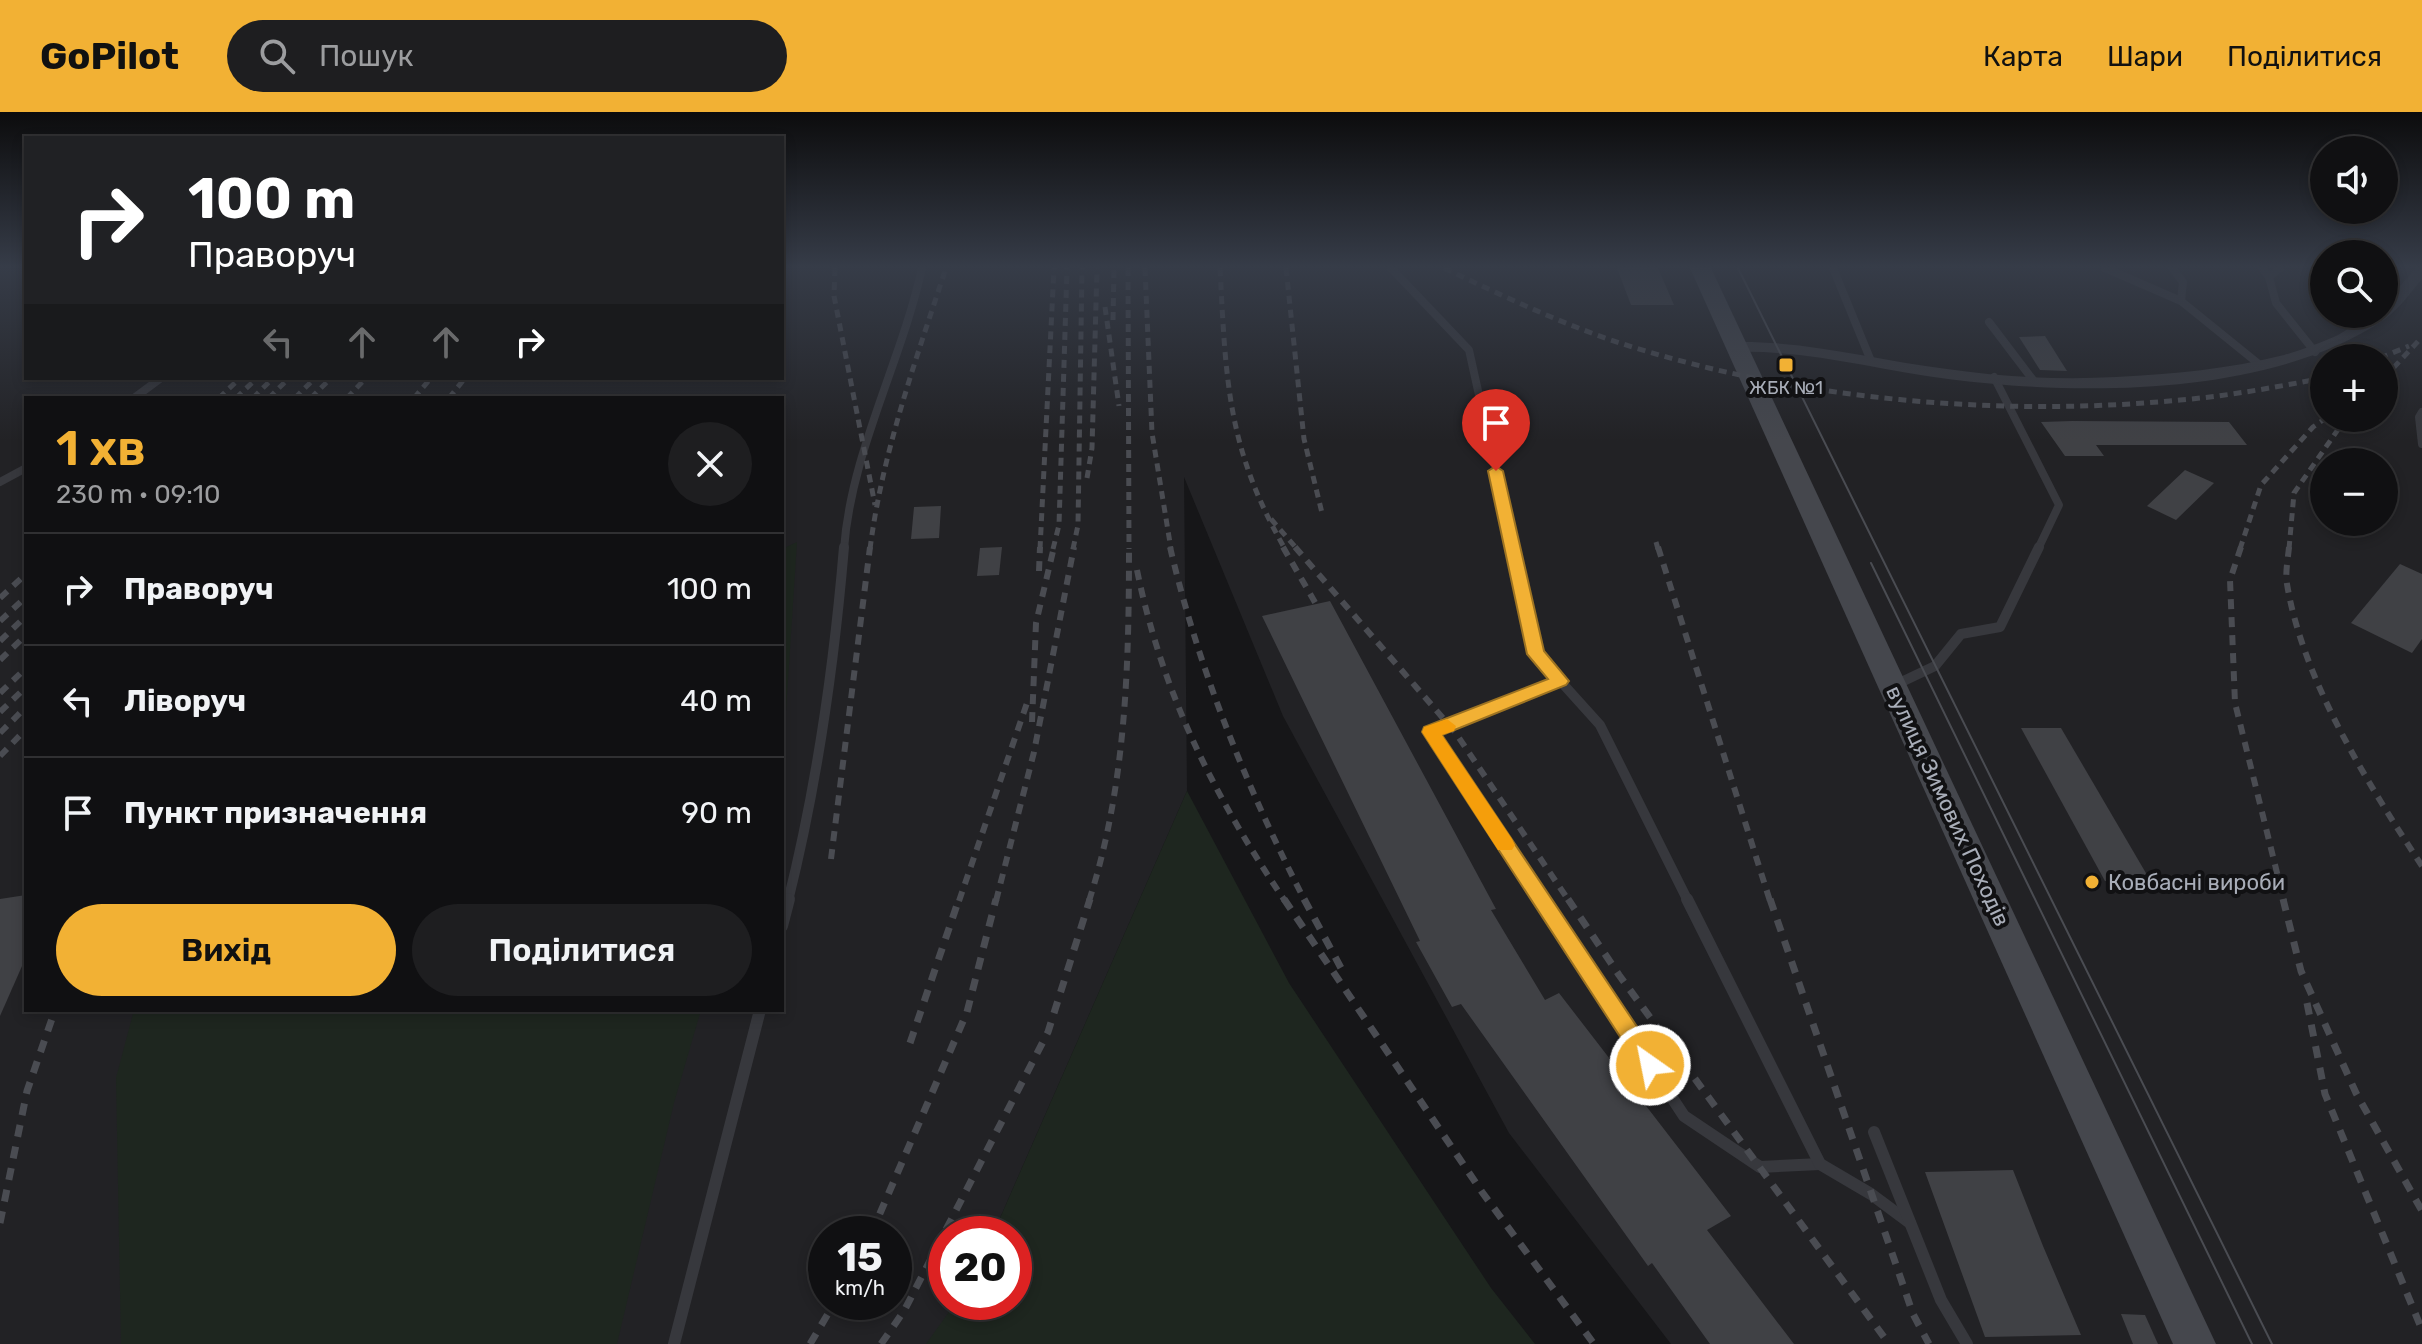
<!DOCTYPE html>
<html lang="uk">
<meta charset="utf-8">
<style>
:root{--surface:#101012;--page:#1e1e20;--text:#f1f3f6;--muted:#9c9d9f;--line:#303032;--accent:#f2b134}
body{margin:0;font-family:Rubik,sans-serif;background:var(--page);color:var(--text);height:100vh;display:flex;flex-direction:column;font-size:30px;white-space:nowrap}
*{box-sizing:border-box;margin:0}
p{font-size:26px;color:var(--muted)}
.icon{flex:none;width:44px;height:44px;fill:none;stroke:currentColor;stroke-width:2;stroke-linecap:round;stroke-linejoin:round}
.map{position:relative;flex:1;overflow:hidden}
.side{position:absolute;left:24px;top:284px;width:760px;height:616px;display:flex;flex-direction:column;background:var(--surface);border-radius:0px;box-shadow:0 4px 12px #0003,0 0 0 2px var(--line)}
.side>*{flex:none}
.guide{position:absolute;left:24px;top:24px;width:760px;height:244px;border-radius:0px;box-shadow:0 4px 12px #0003,0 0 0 2px var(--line);background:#202124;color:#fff;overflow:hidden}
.fabs{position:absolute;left:2310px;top:24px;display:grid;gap:16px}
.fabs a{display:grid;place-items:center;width:88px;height:88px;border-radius:50%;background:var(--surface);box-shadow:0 4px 12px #0003,0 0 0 2px var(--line);font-size:40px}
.speed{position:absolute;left:808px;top:1104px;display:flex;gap:16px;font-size:40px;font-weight:700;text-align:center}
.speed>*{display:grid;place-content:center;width:104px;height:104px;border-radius:50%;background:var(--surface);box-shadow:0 4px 12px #0003,0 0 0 2px var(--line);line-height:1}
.speed small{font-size:20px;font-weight:400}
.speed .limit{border:12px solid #d22;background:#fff;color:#111}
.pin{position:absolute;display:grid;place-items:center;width:68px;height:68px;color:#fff;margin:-82px -34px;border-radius:50% 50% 50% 0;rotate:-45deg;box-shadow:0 0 8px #0007}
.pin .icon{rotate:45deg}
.me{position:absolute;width:88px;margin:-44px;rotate:327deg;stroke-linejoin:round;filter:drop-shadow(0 0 6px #0008)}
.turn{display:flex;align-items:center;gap:28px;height:168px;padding:0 32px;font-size:36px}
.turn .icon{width:104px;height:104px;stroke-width:2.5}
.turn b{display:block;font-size:56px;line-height:68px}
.lanes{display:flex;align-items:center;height:76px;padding:0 32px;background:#0003;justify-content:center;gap:40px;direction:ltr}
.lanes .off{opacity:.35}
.round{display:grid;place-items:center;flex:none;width:84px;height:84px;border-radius:42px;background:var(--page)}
.headline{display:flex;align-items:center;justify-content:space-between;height:136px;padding:0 32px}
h1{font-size:48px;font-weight:600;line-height:60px;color:var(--accent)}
.action{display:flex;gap:16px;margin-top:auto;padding:16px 32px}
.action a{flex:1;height:92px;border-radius:48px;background:var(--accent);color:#111;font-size:32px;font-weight:600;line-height:92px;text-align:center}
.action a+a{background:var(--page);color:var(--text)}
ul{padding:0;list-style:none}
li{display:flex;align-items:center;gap:24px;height:112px;padding:0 32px;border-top:2px solid var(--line)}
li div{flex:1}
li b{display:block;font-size:30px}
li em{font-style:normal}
header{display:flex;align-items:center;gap:48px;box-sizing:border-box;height:112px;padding:0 40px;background:var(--accent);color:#111}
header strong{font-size:38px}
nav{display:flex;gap:44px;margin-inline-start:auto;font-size:28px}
.search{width:560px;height:72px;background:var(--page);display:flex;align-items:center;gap:20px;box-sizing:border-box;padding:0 28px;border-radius:44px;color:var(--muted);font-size:30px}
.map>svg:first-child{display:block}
.built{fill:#222225;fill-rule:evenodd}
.green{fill:#1e261f}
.building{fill:#404145}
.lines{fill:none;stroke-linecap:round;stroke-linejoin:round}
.service-far2{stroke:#37383d;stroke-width:8}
.service-far1{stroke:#37383d;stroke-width:10}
.service{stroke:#37383d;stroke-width:12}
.minor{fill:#37383d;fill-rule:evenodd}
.secondary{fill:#45474d;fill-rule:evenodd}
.tram{stroke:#4a4c52;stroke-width:2}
.rail-far2{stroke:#4a4c52;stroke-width:5;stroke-dasharray:8 6;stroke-linecap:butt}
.rail-far1{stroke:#4a4c52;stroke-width:6;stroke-dasharray:10 8;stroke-linecap:butt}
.rail{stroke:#4a4c52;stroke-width:7;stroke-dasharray:12 10;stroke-linecap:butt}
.route{fill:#f2b134;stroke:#9d7322;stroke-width:2}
.slow{fill:#f59e0b}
.poi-dot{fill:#f2b134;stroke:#111113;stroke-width:3}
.labels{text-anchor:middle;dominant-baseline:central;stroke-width:8;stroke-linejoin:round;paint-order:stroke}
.far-poi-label{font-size:18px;fill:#a8adb8;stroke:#111113}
.street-label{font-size:22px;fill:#a8adb8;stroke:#111113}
.poi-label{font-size:22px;fill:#a8adb8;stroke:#111113;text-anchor:start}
</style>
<header>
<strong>GoPilot</strong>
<div class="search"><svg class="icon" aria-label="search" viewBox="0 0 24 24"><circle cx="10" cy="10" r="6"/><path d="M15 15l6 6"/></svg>Пошук</div>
<nav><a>Карта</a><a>Шари</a><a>Поділитися</a></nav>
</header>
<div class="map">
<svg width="2422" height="1232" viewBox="0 0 2422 1232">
<rect width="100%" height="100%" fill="#161618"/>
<path class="built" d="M 0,156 L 26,156 L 26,266 L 782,266 L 782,156 L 2324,156 L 2324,202 L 2384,202 L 2384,156 L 2422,156 L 2422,1232 L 1671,1232 L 1509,1021 L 1283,604 L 1184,365 L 1187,679 L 993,1122 L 946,1122 L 946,1190 L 961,1190 L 939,1232 L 0,1232 ZM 2324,246 L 2384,246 L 2384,306 L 2324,306 ZM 26,286 L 782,286 L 782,898 L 26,898 ZM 2324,350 L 2384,350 L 2384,410 L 2324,410 ZM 826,1122 L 894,1122 L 894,1190 L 826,1190 Z"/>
<g class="green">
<polygon points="797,430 785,614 782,622 782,437"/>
<polygon points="1187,679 1289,871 1491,1176 1535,1232 926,1232 956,1190 1014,1190 1014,1122 993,1122"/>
<polygon points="134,898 701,898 674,991 617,1232 121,1232 116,966"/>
</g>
<g class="building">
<polygon points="1617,156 1658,156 1674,193 1631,193"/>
<polygon points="2045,224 2067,259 2040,258 2019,225"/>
<polygon points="2072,309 2229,310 2247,333 2096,333 2104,344 2065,344 2041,310"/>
<polygon points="2185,358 2214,371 2176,408 2147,394"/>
<polygon points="941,394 939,426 911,427 914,395"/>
<polygon points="1002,435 999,463 977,464 980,436"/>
<polygon points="2400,452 2422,462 2422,527 2412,541 2351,511"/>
<polygon points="1330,489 1496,797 1491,798 1545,888 1559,881 1731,1104 1707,1118 1794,1232 1710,1232 1652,1151 1648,1154 1461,892 1452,895 1416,830 1420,829 1262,504"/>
<polygon points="2021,616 2061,616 2150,768 2105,769"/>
<polygon points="26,783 26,845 0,904 0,787"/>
<polygon points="2013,1058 2043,1134 2081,1223 1985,1225 1925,1060"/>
<polygon points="2121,1202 2145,1203 2158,1232 2133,1232"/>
</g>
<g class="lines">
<g class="service-far2">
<polyline points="1391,156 1469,238 1513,437"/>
<polyline points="1833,156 1871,249"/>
<polyline points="2105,156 2181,189"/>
<polyline points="2172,156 2183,170 2181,189 2260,253"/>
<polyline points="2262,156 2269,165 2276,191 2315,240"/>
<polyline points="2269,165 2280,156"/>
<polyline points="1989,210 2033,268"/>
<polyline points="1994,265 2059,393 2038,437"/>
<polyline points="134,286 161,266"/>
<polyline points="2422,300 2419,305 2422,332"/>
<polyline points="0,370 26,356"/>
<path d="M 844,437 C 851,340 901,251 922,156"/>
</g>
<g class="service-far1">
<polyline points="1512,435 1536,542 1600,613 1688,789"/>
<polyline points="1893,574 1935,554 1961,522 2000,515 2039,435"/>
<path d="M 788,789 C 817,673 834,554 844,435"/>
<polyline points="1543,789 1431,620 1560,569"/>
</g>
<g class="service">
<polyline points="1541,787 1684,1004 1760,1055 1820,1052"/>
<polyline points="1687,787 1820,1052 1871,1082 1910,1111"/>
<polyline points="782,814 789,787"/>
<polyline points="1874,1020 1941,1188 1967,1232"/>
<polyline points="674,1232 760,898"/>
</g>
<path class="minor" d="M 2416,156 L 2422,156 L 2422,167 C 2411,180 2399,197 2385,207 C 2271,285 2080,284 1948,267 C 1877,258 1809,238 1737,240 L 1729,235 L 1737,230 C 1809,229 1876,248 1947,257 C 2002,265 2060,268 2116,265 C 2173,262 2229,257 2284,243 C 2301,238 2320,231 2336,224 C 2352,216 2365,202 2384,202 L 2384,192 Z"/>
<polygon class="secondary" points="1690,156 1711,156 2216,1232 2173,1232"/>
<g class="tram">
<polyline points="1738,156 2272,1232"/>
<polyline points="1871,451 2252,1232"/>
</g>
<g class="rail-far2">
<polyline points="835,156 834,184 875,393"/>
<polyline points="1128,156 1129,437"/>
<polyline points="1145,156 1152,321 1171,437"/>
<path d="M 1220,156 C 1226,269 1227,336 1285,437"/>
<polyline points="1286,156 1304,327 1322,401"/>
<path d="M 1444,156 C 1499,182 1553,208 1611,228 C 1787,287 1996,306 2180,288 C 2229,284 2276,275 2324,266"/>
<polyline points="1105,195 1119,294"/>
<polyline points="1113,208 1114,156"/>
<polyline points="2380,246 2409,234"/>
<polyline points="2384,266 2422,225"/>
<polyline points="219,286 240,266"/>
<polyline points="236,286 257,266"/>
<polyline points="253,286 273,266"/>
<polyline points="269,286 289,266"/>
<polyline points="295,286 315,266"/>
<polyline points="311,286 331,266"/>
<polyline points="347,286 366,266"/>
<polyline points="414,286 431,266"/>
<polyline points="449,286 465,266"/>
<polyline points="1087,366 1092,336 1097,156"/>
<polyline points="1271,407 1297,437"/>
<polyline points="1656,430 1658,437"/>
<path d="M 870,437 C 882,342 916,247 946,156"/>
<polyline points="1040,437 1054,156"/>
<polyline points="1053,437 1059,413 1067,156"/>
<polyline points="1073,437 1078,413 1082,156"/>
<polyline points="2240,437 2261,373 2313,315 2326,306"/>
<polyline points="2289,437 2294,381 2346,306"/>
</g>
<g class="rail-far1">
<path d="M 1170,435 C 1199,559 1247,676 1305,789"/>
<polyline points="1283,435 1316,492"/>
<polyline points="1295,435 1455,620 1569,789"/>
<polyline points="1658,435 1770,789"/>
<polyline points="2241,435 2230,468 2235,591 2284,789"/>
<path d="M 2289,435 C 2288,447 2285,460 2287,472 C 2303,569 2368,672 2422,754"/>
<path d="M 1137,458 C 1162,581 1215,686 1285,789"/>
<polyline points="1039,459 1040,435"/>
<polyline points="0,486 26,462"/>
<polyline points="0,509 26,485"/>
<polyline points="0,529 26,504"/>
<polyline points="0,548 26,523"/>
<polyline points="0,581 26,556"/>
<polyline points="0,600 26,575"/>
<polyline points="1032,610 1036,511 1054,435"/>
<polyline points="0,621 26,595"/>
<polyline points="0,644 26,617"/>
<polyline points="831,747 870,435"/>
<polyline points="959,789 1027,591"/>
<polyline points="996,789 1034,640 1074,435"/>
<path d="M 1089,789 C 1126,674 1129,555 1129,435"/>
</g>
<g class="rail">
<polyline points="1284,787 1482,1080 1594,1232"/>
<polyline points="1304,787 1341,856"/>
<polyline points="1568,787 1619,863 1889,1232"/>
<polyline points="1770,787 1913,1202 1929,1232"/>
<polyline points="2283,787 2301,859 2356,981 2422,1099"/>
<polyline points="2307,891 2325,982 2422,1218"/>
<polyline points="910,931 959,787"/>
<polyline points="0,1111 27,979 55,898"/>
<polyline points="871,1122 967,900 996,787"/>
<polyline points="810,1232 835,1190"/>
<polyline points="881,1232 904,1199 1048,920 1090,787"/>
</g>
</g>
<linearGradient id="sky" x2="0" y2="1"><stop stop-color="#0c0c0d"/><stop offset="0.47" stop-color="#363c48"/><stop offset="1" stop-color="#363c48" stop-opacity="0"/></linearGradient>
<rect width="2422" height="329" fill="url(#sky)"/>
<polygon class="route" points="1496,354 1503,359 1544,539 1569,569 1566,573 1442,623 1658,946 1661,953 1658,960 1650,963 1643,960 1422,620 1424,615 1548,567 1527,542 1488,359"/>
<polygon class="slow" points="1447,607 1456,614 1454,619 1442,623 1512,727 1515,733 1512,738 1498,738 1422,620 1424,615"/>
<g class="poi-dot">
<rect x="1778" y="245" width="16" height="16" rx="4"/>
<circle cx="2092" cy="770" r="8"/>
</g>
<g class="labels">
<g class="far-poi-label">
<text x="1786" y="276">ЖБК №1</text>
</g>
<g class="street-label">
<text transform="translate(1948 694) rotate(65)">вулиця Зимових Походів</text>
</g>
<g class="poi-label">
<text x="2108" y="770">Ковбасні вироби</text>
</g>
</g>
</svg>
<div class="fabs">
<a><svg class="icon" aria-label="sound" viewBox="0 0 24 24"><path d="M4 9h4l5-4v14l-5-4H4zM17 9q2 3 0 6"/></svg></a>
<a><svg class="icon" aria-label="search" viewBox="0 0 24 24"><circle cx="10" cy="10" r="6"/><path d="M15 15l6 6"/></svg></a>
<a>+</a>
<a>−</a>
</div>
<div class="speed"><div>15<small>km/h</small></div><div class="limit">20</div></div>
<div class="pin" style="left:1496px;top:359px;background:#d93025"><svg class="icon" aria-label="arrive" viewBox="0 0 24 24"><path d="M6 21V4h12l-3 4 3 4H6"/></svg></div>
<svg class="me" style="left:1650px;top:953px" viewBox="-20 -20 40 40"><circle r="17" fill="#f2b134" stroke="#fff" stroke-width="3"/><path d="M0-11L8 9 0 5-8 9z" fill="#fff"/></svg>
<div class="guide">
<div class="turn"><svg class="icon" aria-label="right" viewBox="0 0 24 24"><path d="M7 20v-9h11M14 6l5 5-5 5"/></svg><div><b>100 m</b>Праворуч</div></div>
<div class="lanes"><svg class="icon off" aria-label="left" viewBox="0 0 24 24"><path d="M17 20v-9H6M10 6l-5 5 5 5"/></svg><svg class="icon off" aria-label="ahead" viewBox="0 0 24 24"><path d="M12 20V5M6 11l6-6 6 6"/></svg><svg class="icon off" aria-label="ahead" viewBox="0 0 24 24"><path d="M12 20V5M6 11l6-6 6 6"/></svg><svg class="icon" aria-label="right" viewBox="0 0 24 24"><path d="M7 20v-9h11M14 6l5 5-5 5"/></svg></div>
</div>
<section class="side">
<div class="headline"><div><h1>1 хв</h1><p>230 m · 09:10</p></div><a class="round"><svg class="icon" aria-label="close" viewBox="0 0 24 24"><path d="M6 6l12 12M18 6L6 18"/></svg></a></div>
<ul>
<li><svg class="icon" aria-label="right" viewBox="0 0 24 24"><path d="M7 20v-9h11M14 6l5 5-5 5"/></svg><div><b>Праворуч</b></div><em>100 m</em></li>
<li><svg class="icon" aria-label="left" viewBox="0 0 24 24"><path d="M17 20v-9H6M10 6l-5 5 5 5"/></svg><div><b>Ліворуч</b></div><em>40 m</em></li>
<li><svg class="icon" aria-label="arrive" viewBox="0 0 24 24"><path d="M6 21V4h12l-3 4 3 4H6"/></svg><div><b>Пункт призначення</b></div><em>90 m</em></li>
</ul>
<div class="action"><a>Вихід</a><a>Поділитися</a></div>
</section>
</div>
